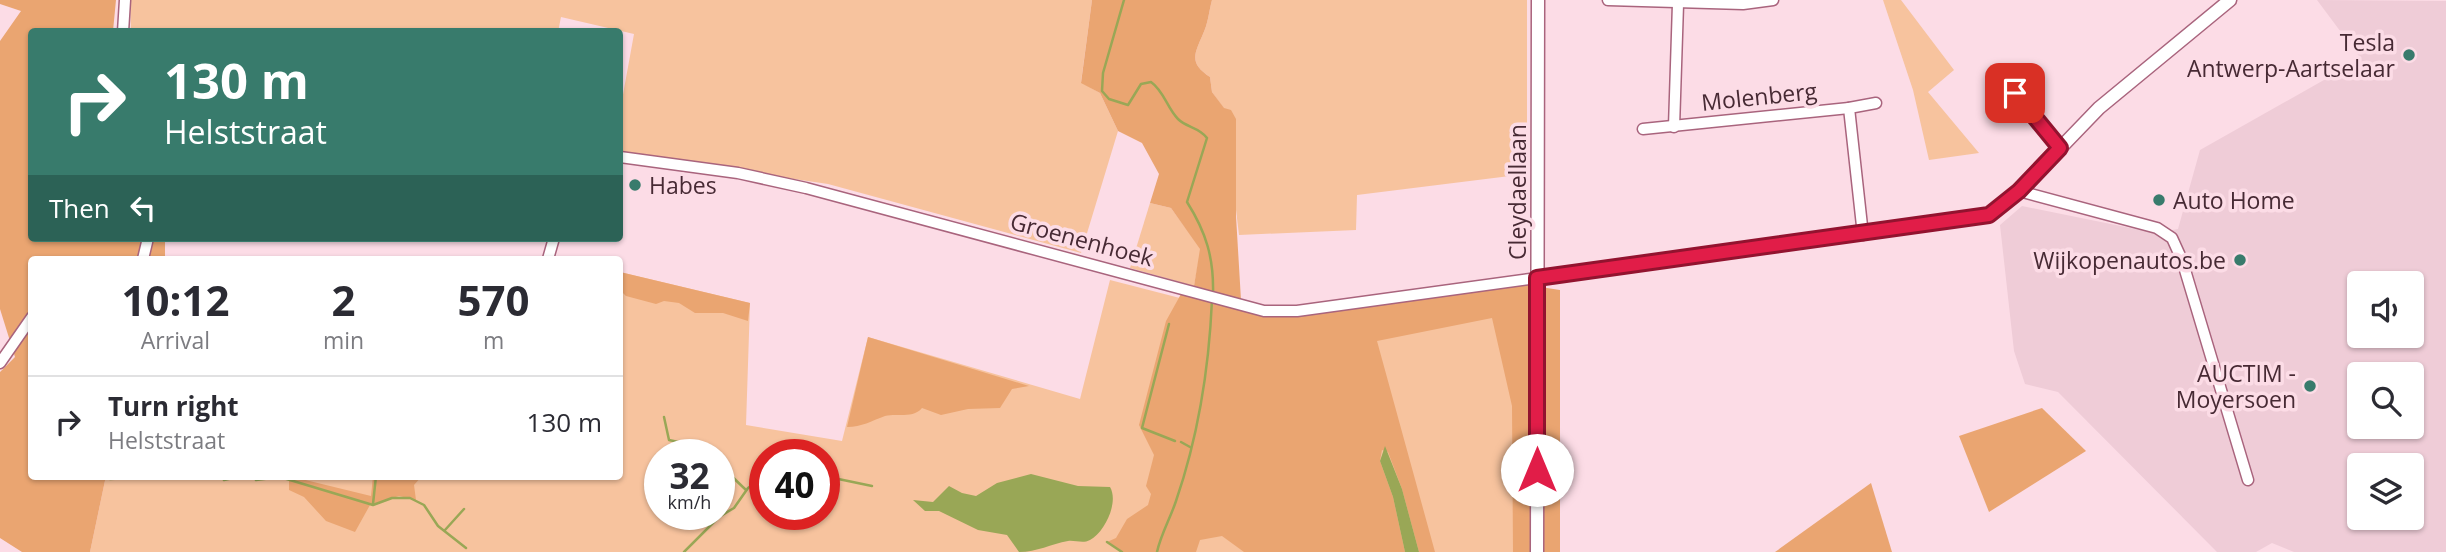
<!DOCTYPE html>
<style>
:root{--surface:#fff;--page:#f7f7f7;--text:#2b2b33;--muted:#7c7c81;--line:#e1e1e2}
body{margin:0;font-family:"Open Sans",sans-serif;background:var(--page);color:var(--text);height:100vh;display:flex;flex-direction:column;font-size:26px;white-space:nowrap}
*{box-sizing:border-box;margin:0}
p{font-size:23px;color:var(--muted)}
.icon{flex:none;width:38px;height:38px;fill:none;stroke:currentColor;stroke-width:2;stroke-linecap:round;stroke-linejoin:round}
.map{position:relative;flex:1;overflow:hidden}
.details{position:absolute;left:28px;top:256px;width:595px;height:224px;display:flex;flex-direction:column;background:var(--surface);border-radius:7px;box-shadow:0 2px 5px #0004}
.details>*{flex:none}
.hud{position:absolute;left:28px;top:28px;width:595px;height:214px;border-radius:7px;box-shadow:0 2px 5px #0004;background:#387b6c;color:#fff;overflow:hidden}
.tools{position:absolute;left:2347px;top:271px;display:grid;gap:14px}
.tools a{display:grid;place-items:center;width:77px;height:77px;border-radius:7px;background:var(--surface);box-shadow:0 2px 5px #0004;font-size:35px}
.speed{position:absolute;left:644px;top:439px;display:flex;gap:14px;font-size:35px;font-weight:700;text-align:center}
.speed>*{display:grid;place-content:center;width:91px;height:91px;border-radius:50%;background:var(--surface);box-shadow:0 2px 5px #0004;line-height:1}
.speed small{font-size:18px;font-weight:400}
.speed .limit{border:10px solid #d22;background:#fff;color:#111}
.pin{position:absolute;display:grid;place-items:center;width:60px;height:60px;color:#fff;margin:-30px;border-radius:14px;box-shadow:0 4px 10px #0006}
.me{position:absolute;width:77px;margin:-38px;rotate:0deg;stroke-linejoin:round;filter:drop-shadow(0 0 5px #0008)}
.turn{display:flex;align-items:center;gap:24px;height:147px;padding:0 21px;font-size:32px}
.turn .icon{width:91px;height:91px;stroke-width:2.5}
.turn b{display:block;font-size:49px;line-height:60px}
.then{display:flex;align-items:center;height:66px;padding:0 21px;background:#0003;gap:14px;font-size:26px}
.eta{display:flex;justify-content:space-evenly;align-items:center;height:119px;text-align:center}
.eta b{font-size:42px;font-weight:700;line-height:49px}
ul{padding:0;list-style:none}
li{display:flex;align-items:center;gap:21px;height:91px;padding:0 21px;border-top:2px solid var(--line)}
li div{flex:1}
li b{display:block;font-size:26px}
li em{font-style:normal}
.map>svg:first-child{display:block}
.built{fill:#efccd7;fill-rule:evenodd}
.green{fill:#f7c39e;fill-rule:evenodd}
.forest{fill:#eaa571}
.water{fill:#99a756}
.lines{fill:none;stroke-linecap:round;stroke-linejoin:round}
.stream{stroke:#99a756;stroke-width:2.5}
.minor-casing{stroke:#a9647d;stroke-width:13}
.tertiary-casing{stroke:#a9647d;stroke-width:15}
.minor{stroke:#fff;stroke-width:10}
.tertiary{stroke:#fff;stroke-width:12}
.route-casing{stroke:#92132f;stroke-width:18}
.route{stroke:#e11d48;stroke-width:12}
.poi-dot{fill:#387b6c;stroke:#fcdce6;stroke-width:2.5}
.labels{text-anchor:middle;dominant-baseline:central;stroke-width:7;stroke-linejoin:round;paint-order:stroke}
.poi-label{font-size:23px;fill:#472a34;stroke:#fcdce6;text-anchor:end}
.street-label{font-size:23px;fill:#472a34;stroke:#fcdce6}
</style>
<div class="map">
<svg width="2446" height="552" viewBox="0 0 2446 552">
<rect width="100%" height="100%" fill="#fcdce6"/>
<path class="built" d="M 2317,0 L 2446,1 L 2446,552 L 2294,552 L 2272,543 L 2256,552 L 2217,552 L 2058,392 L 2025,384 L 2014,351 L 2000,225 L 2022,206 L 2155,233 L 2178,229 L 2200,150 L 2361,59 ZM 2359,284 L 2412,284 L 2412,336 L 2359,336 ZM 2359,374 L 2412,374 L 2412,427 L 2359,427 ZM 2359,466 L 2412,466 L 2412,518 L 2359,518 Z"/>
<g class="green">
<polygon points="130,0 1092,0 1081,82 1100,93 1118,131 1081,253 828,184 620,153 620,111 634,34 561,17 558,32 131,32"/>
<path d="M 1212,0 L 1527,0 L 1527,174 L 1357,195 L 1356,230 L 1239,235 L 1224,109 L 1212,92 L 1210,77 C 1189,63 1194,55 1203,34 C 1208,24 1209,11 1212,0 Z"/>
<polygon points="1883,0 1901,0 1954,70 1928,92 1979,153 1929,160 1913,90"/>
<polygon points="1150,203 1171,208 1201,249 1194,286 1130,268"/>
<path d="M 620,272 L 750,303 L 746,425 L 842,441 L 868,337 L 1080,399 L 1110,280 L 1281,324 L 1514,288 L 1519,552 L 90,552 L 106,476 L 620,476 ZM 660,455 L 719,455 L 719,514 L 660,514 ZM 765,455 L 824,455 L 824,514 L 765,514 Z"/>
</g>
<g class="forest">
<polygon points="0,0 116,0 113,31 32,32 32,238 165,238 165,259 32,259 32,476 106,476 90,552 22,552 0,538 0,372 15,357 0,309 0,41 21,11 0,4"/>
<path d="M 1092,0 L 1212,0 C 1209,11 1208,24 1203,34 C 1194,55 1189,63 1210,77 L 1212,92 L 1224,108 L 1231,110 L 1236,119 L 1236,216 L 1241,300 L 1194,286 L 1200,249 L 1171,208 L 1150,203 L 1159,174 L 1142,143 L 1118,131 L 1100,93 L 1081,83 Z"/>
<polygon points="620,272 750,303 748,321 723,313 695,313 679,303 664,301 656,304 626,296 620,290"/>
<path d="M 1514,283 L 1560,290 L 1560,552 L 1513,552 L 1512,406 L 1492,318 L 1377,341 L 1435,552 L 1419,552 L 1402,489 L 1388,452 L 1382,450 L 1380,461 L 1393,497 L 1405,552 L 1244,552 L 1222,536 L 1200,540 L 1196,552 L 1122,552 L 1107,542 L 1116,538 L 1127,519 L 1148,505 L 1151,494 L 1146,486 L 1154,455 L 1139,425 L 1166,321 L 1181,294 C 1218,303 1256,317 1298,316 Z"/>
<path d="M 868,337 L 1029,386 L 1012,389 L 1000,408 L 968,409 L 941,415 L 922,408 C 913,419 897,413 885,416 C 871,421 862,427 847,427 Z"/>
<polygon points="2042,408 2086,451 1989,512 1959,436"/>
<polygon points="289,476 371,496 373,476 422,476 414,485 416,500 399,496 370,505 355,532 326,521 304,497 289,490"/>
<polygon points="1871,483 1892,552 1775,552"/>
</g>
<g class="water">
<polygon points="1385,446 1402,489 1419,552 1405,552 1393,497 1380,461"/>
<path d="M 1031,474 L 1078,486 L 1110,487 C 1119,502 1105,532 1090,540 C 1083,544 1075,540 1068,541 C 1051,544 1037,552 1019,552 L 1007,535 L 978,530 L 939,511 L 925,511 L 913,500 L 933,502 L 949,486 L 962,493 L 976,496 L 997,483 Z"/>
</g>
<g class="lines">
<g class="stream">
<path d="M 1124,0 L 1103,73 L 1102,91 L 1109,99 L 1128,105 L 1141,84 L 1151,82 C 1164,91 1167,108 1178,119 C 1187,128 1199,127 1207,138 L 1187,202 C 1206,232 1214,258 1213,294"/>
<polyline points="1169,324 1142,428 1175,441"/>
<polyline points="664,417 669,440 701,447 711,455"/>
<polyline points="1181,442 1190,447"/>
<polyline points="719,464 746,490"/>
<polyline points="221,476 224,480 242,476"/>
<polyline points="253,476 256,480 280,477 373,505 392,498 410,498 424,505 438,526 466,548"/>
<polyline points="824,476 872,486"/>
<polyline points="133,477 135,476"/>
<polyline points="110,479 129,478"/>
<polyline points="657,503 660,506"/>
<polyline points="373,504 376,476"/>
<polyline points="687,514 708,525"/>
<polyline points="445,530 464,509"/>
<polyline points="1107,542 1122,552"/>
<polyline points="684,552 719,517 734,508 748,488 765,476"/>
<path d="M 1157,552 C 1161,534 1170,519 1176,501 C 1198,437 1209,368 1212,300"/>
</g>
<defs>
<g id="minor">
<polyline points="1608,0 1743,4 1773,0"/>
<polyline points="123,32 125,0"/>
<polyline points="2000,75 2060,148"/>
<polyline points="1674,127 1678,4"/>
<polyline points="1643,129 1849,108"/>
<polyline points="620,157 738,173 806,188 1264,311 1297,311 1537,278"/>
<polyline points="2019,191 2157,228 2172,238 2182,260 2248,480"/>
<polyline points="1863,235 1849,108 1876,103"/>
<polyline points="143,259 148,238"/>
<polyline points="548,259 554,238"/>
<polyline points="0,363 32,317"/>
</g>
<g id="tertiary">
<polyline points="1537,278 1989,215 2019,191 2099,108 2230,0"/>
<polyline points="1537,552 1538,0"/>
</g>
</defs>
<use href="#minor" class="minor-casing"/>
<use href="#tertiary" class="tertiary-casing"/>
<use href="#minor" class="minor"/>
<use href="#tertiary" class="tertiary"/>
</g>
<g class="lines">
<defs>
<polyline id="route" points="1537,470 1537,278 1989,215 2019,191 2060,148 2015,93"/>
</defs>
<use href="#route" class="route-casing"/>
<use href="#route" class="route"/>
</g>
<g class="poi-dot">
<circle cx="2409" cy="55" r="7"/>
<circle cx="635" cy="185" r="7"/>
<circle cx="2159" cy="200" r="7"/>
<circle cx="2240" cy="260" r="7"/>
<circle cx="2310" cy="386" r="7"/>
</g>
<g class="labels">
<g class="poi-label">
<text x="2395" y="42">Tesla<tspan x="2395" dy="26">Antwerp-Aartselaar</tspan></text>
<text x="649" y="185" text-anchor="start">Habes</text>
<text x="2173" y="200" text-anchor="start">Auto Home</text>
<text x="2226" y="260">Wijkopenautos.be</text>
<text x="2296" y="373">AUCTIM -<tspan x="2296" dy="26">Moyersoen</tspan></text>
</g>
<g class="street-label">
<text transform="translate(1759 96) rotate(-6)">Molenberg</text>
<text transform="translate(1517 192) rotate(-90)">Cleydaellaan</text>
<text transform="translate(1082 239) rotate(15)">Groenenhoek</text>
</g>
</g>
</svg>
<div class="tools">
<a><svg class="icon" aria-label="sound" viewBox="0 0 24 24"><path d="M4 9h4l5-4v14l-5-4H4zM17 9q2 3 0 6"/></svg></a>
<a><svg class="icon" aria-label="search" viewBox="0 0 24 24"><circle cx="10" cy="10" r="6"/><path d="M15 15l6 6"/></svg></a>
<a><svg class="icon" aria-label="layers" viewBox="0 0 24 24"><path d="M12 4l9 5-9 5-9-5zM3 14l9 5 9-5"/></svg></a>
</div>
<div class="speed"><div>32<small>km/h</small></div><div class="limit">40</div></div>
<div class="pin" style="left:2015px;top:93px;background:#d93025"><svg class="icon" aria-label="arrive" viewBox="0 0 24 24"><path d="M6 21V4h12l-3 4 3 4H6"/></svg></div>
<svg class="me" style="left:1537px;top:470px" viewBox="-20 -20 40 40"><circle r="19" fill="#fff"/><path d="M0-13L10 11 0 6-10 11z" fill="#e11d48"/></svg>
<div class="hud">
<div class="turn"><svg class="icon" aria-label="right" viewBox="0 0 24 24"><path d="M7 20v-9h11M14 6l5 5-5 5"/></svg><div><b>130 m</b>Helststraat</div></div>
<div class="then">Then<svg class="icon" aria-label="left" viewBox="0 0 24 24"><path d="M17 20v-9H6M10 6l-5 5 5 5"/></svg></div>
</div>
<section class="details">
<div class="eta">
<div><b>10:12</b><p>Arrival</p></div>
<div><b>2</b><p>min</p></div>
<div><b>570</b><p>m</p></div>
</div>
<ul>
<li><svg class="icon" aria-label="right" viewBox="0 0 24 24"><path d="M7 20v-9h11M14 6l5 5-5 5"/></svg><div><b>Turn right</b><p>Helststraat</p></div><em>130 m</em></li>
</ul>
</section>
</div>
